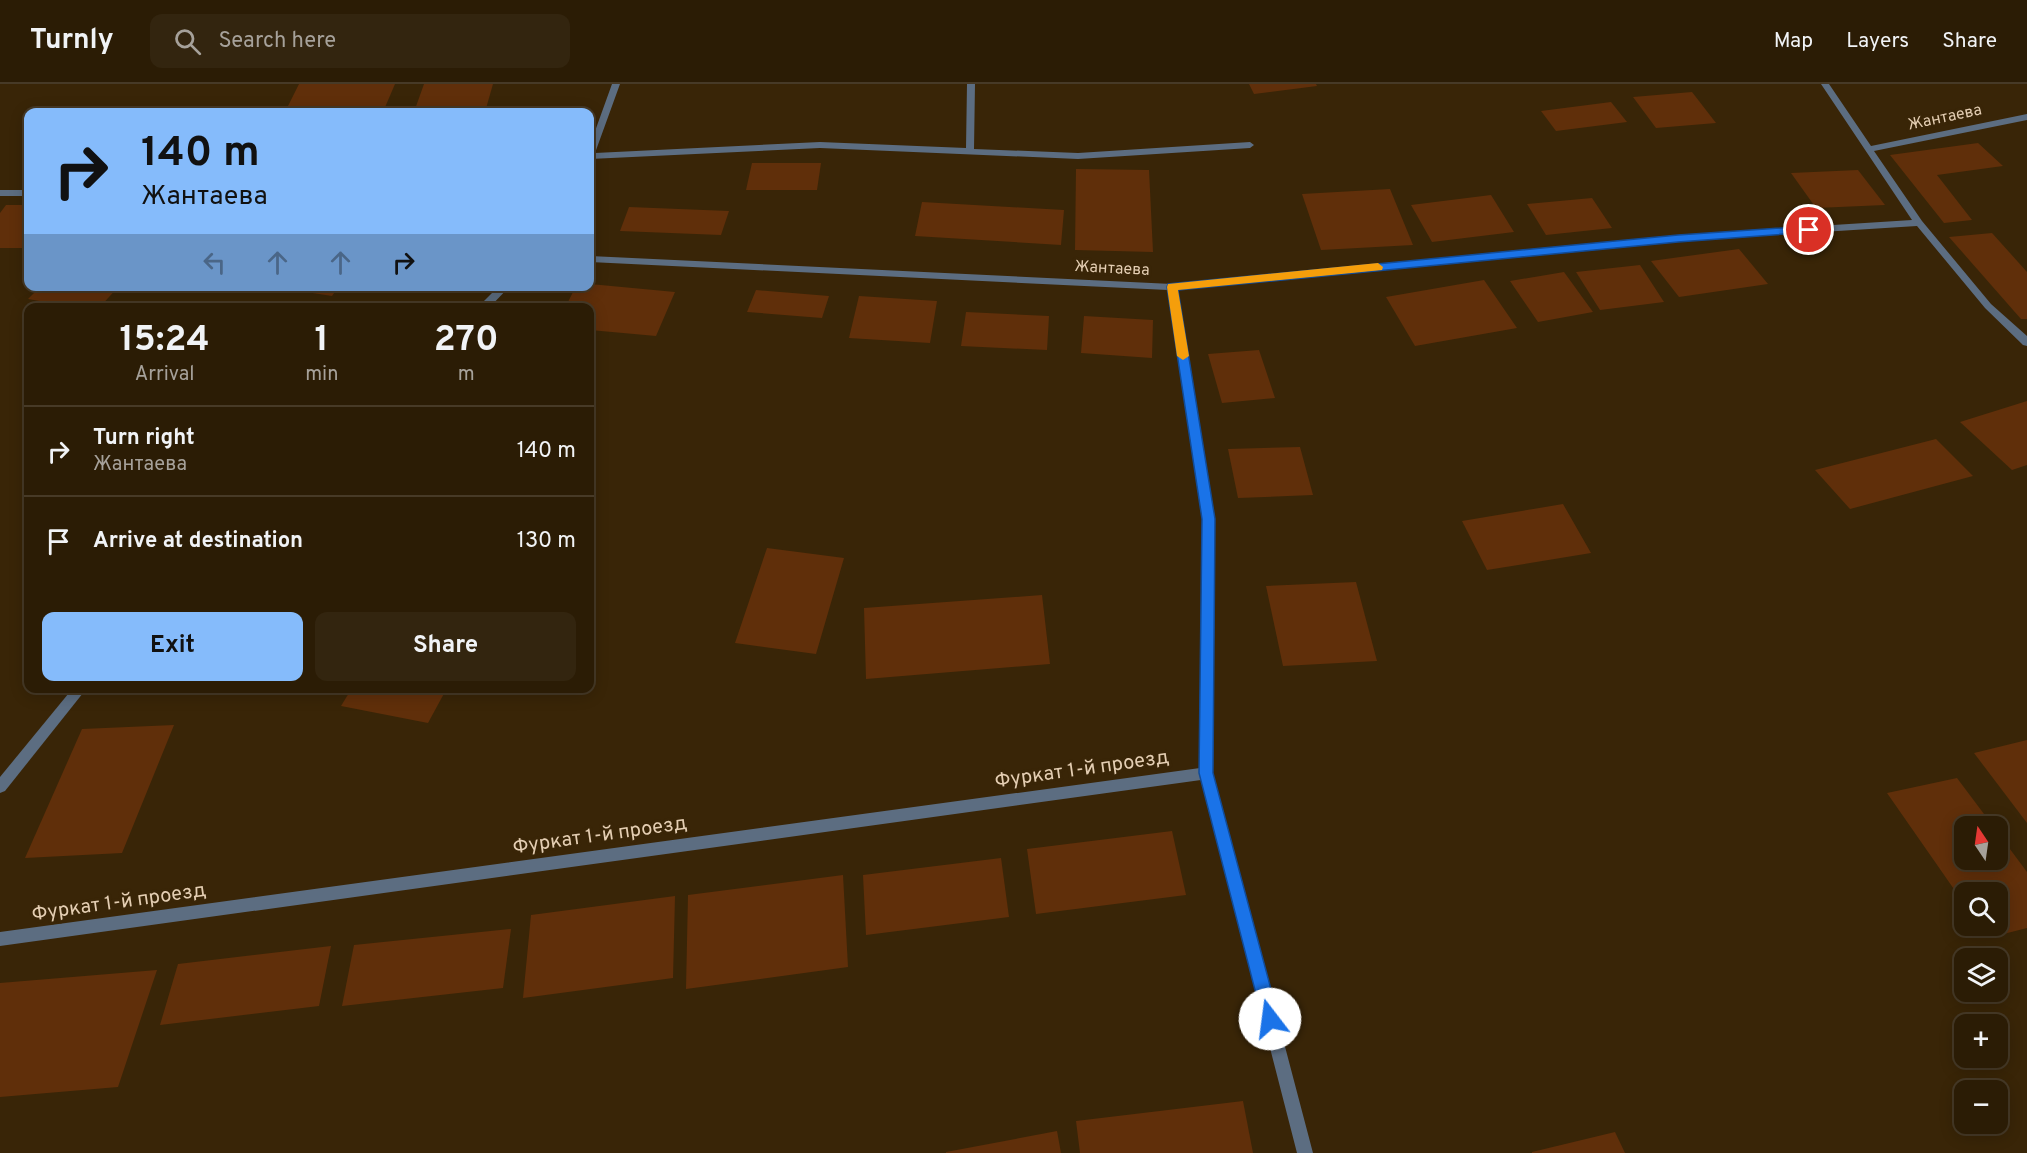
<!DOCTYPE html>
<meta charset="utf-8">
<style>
:root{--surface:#2b1c05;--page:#33250f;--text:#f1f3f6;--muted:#a6a19a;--line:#473a27;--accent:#85bbfb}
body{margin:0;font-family:Overpass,sans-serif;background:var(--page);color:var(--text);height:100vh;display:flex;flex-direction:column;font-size:22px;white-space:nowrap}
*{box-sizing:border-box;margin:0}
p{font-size:20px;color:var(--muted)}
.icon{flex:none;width:33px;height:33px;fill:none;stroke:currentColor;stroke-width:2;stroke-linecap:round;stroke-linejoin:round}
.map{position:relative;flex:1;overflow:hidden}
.details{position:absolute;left:24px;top:219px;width:570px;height:390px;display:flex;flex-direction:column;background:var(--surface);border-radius:12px;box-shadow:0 3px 15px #0003,0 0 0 2px var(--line)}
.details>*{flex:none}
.top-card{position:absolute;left:24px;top:24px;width:570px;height:183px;border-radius:12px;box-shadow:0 3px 15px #0003,0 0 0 2px var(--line);background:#85bbfb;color:#111;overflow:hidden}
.needle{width:39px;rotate:347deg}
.buttons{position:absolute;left:1954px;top:732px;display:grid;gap:12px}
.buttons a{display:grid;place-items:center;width:54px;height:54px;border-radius:12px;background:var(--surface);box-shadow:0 3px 15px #0003,0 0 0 2px var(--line);font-size:30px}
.pin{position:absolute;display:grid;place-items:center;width:51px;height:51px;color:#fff;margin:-26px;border:3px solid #fff;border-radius:50%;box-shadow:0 2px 6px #0007}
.me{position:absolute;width:66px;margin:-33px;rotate:345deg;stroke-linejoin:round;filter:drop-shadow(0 0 4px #0008)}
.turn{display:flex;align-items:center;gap:21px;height:126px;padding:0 18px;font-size:27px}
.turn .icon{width:78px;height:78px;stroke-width:2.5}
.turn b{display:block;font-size:42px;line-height:51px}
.lanes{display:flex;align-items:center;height:57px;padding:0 18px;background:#0003;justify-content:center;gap:30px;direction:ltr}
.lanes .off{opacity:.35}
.eta{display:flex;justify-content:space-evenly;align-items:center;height:102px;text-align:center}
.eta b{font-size:36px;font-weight:700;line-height:42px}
.primary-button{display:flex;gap:12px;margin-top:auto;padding:12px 18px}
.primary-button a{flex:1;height:69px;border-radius:12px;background:var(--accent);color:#111;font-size:24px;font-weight:700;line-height:69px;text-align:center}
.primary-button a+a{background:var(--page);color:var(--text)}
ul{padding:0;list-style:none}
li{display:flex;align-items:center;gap:18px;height:90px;padding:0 18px;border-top:2px solid var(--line)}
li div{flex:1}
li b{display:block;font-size:22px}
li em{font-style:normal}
header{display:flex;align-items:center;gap:36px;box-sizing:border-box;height:84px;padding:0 30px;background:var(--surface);border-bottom:2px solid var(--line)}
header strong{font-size:28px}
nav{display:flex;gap:33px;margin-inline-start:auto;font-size:21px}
.search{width:420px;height:54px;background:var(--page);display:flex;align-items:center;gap:15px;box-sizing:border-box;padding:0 21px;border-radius:12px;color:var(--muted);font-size:22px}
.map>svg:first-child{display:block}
.building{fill:#602f0a}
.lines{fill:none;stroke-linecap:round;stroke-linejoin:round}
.minor{fill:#5c6d81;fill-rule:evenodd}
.route{fill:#1a73e8;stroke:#114b97;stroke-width:1.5}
.slow{fill:#f59e0b}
.labels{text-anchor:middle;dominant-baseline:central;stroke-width:6;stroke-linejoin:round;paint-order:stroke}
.far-street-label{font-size:16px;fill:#e4ceb3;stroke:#392507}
.street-label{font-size:20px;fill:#e4ceb3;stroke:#392507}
</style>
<header>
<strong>Turnly</strong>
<div class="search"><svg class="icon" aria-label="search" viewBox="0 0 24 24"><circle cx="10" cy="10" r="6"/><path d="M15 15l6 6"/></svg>Search here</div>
<nav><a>Map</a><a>Layers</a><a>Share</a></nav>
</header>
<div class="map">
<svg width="2027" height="1069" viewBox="0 0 2027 1069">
<rect width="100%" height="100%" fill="#392507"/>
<g class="building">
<polygon points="299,0 395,0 383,28 285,28"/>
<polygon points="424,0 493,0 485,28 414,28"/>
<polygon points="1249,0 1316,0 1317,2 1254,10"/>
<polygon points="1692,8 1716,39 1656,44 1633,13"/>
<polygon points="1611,18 1627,38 1556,47 1541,27"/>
<polygon points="1978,59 2003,82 1937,91 1972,136 1944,139 1890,71"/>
<polygon points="752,79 821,79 817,106 746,106"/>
<polygon points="1076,85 1149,86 1153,168 1075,166"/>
<polygon points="1858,86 1885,121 1816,124 1791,89"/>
<polygon points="1390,105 1413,161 1321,166 1302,110"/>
<polygon points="1491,111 1514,148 1432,158 1411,121"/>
<polygon points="1592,114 1612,144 1546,151 1527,120"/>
<polygon points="922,118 1064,126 1061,161 915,152"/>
<polygon points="6,121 28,121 28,164 0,164 0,129"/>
<polygon points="629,123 729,127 721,151 620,147"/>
<polygon points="1992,149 2027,188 2027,235 2021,235 1949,153"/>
<polygon points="1739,165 1768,200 1679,213 1651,177"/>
<polygon points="1640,181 1664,218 1600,226 1576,188"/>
<polygon points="1564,188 1593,228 1538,238 1510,197"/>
<polygon points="1484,196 1517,244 1415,262 1386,213"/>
<polygon points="590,200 675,208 656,252 590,246 590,224 565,224 576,202 590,202"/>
<polygon points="41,202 119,202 99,224 80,224 28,215"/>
<polygon points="267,202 339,202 332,212"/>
<polygon points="756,206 829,212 822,234 747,228"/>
<polygon points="859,212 937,217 930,259 849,254"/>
<polygon points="966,228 1049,232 1047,266 961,262"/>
<polygon points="1084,232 1153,236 1152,274 1081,269"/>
<polygon points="1259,266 1275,314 1222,319 1208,270"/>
<polygon points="2027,317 2027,381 2012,386 1960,338"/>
<polygon points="1936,355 1973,392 1850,425 1815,386"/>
<polygon points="1300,363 1313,411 1238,414 1228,365"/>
<polygon points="1563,420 1591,469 1487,486 1462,437"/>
<polygon points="767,464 844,474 816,570 735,559"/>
<polygon points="1356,498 1377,577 1283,582 1266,502"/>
<polygon points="1042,511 1050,580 866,595 864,524"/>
<polygon points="352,604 447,604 428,639 341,622"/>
<polygon points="174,641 122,769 25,774 82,645"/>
<polygon points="2027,656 2027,739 1974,669"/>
<polygon points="1957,694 1993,742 1965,742 1965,776 1998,776 1998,749 2027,788 2027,844 1988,854 1979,842 1998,842 1998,808 1965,808 1965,821 1887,709"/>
<polygon points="1172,747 1186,811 1036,830 1027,765"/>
<polygon points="1001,774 1009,833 866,851 863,791"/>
<polygon points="843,791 848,883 686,905 688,811"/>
<polygon points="675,812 673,894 523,914 531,831"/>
<polygon points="511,845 503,904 342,922 354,861"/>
<polygon points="331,862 319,922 160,941 178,880"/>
<polygon points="157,886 118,1003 0,1013 0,899"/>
<polygon points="1243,1017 1253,1069 1080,1069 1076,1037"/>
<polygon points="1057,1047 1061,1069 946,1069 946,1068"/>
<polygon points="1615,1048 1625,1069 1532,1069 1532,1068"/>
</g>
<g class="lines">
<g class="minor">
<polygon points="612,0 620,0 595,69 820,58 966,64 967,0 975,0 974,65 1078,69 1250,58 1254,61 1250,64 1078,75 820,64 590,75 590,61"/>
<polygon points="1821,0 1829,0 1871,62 2027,30 2027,36 1874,67 1922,137 1991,220 2027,252 2027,262 2023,261 1985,224 1917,142 1678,157 1177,206 1215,435 1213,689 1313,1069 1297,1069 1201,696 0,862 0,848 1200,684 1203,435 1168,206 590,178 590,172 1172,200 1678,151 1912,136"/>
<rect x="0" y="106" width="28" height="6"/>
<polygon points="499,202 510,202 489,224 477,224"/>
<polygon points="73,604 87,604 5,707 0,709 0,693"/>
</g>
</g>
<polygon class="route" points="1809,142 1815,146 1813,148 1678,158 1178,206 1215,435 1213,689 1279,935 1276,941 1270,943 1264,941 1199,689 1202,435 1167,203 1168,200 1678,151"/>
<polygon class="slow" points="1378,179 1383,183 1382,186 1178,206 1189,272 1183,276 1177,272 1167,203 1168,200"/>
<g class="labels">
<g class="far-street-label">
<text transform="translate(1945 34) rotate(-12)">Жантаева</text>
<text transform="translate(1112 185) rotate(3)">Жантаева</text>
</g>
<g class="street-label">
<text transform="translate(1082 686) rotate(-8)">Фуркат 1-й проезд</text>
<text transform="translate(600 752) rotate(-8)">Фуркат 1-й проезд</text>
<text transform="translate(119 819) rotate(-8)">Фуркат 1-й проезд</text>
</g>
</g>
</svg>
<div class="buttons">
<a><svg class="needle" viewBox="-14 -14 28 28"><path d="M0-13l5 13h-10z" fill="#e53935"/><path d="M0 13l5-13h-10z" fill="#a6a19a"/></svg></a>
<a><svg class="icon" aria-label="search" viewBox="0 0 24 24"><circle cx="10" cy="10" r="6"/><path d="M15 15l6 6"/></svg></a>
<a><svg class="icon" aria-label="layers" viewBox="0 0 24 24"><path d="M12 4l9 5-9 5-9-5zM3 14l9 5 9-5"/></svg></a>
<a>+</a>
<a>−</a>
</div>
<div class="pin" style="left:1809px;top:146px;background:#d93025"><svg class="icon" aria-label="arrive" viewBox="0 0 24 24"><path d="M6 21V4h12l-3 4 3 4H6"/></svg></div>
<svg class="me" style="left:1270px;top:935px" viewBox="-20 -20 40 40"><circle r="19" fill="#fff"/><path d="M0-13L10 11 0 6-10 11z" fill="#1a73e8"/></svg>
<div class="top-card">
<div class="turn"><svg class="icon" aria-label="right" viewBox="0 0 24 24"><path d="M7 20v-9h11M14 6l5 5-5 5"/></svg><div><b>140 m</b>Жантаева</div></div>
<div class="lanes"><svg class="icon off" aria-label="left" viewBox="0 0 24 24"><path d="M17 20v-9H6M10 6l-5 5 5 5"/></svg><svg class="icon off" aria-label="ahead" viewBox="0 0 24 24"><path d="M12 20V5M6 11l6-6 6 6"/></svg><svg class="icon off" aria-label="ahead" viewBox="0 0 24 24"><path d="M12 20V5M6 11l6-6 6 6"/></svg><svg class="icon" aria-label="right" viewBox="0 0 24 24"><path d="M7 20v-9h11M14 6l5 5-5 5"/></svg></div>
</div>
<section class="details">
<div class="eta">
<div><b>15:24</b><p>Arrival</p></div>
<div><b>1</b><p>min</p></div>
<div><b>270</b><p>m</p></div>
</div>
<ul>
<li><svg class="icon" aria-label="right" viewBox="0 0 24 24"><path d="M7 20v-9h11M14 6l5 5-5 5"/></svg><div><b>Turn right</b><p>Жантаева</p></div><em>140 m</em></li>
<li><svg class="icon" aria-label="arrive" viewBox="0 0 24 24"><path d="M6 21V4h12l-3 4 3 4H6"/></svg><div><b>Arrive at destination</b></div><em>130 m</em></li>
</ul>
<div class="primary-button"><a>Exit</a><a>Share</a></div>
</section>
</div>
